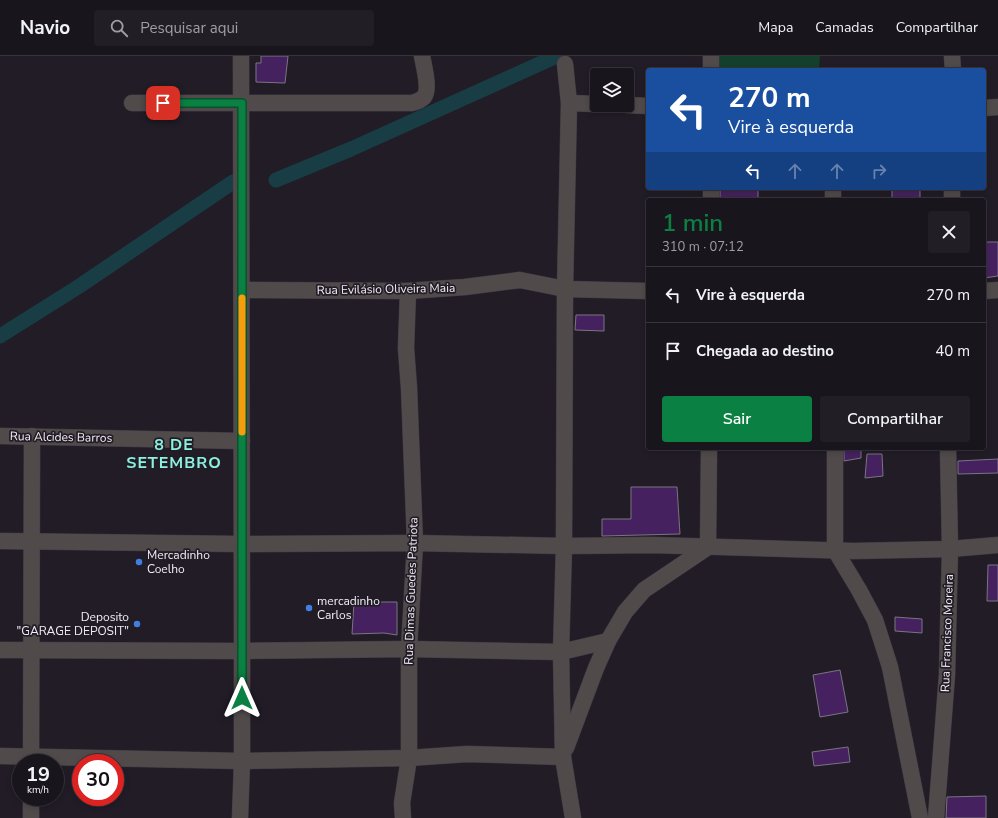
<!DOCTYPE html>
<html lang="pt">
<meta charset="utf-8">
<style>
:root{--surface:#19151c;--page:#221e25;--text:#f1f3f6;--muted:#9f9fa3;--line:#37343b;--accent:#0b8043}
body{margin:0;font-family:"Nunito Sans",sans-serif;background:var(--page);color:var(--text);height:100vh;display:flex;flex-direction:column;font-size:15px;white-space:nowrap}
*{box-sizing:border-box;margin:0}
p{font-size:13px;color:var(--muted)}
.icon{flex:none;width:22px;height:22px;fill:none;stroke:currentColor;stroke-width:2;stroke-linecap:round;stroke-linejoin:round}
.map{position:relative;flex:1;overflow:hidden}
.drawer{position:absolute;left:646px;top:142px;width:340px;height:252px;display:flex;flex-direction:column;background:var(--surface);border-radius:4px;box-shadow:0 2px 6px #0003,0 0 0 1px var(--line)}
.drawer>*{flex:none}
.hud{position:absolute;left:646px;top:12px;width:340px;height:122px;border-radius:4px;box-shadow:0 2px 6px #0003,0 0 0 1px var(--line);background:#1a4fa0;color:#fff;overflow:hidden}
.fabs{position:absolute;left:590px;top:12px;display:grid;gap:8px}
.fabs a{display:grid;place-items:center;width:44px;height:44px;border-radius:4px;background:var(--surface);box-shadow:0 2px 6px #0003,0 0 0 1px var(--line);font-size:20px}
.speed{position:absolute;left:12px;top:698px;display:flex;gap:8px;font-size:20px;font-weight:700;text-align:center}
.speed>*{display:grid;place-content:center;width:52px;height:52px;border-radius:50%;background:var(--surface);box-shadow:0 2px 6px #0003,0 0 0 1px var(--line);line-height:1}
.speed small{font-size:10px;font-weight:400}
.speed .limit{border:6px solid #d22;background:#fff;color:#111}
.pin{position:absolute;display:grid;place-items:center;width:34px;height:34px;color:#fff;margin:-17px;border-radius:8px;box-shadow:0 2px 6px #0006}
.me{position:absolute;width:44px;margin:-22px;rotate:0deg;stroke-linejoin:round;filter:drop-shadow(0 0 3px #0008)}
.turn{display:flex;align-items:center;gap:14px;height:84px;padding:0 16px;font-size:18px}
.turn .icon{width:52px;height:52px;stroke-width:2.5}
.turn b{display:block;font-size:28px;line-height:34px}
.lanes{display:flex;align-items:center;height:38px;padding:0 16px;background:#0003;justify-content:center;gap:20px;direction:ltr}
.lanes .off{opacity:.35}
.round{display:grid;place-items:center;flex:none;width:42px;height:42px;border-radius:4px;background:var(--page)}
.summary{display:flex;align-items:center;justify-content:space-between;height:68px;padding:0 16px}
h1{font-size:24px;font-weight:600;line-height:30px;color:var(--accent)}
.button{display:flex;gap:8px;margin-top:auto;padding:8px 16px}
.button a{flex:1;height:46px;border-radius:4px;background:var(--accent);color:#fff;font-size:16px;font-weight:600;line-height:46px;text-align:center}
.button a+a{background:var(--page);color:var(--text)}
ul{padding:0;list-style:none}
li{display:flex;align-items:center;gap:12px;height:56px;padding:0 16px;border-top:1px solid var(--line)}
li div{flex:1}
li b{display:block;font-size:15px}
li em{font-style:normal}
header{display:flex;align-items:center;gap:24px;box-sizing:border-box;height:56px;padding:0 20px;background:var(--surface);border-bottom:1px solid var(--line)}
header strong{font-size:19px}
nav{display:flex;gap:22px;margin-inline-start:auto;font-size:14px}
.search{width:280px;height:36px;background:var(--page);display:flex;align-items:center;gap:10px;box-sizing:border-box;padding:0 14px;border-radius:4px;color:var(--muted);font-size:15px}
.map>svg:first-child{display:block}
.green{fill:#12402a}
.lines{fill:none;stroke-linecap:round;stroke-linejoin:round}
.canal{stroke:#193d45;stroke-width:15}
.building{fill:#45225f;stroke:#7b7481}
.minor-casing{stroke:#3e3943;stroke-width:17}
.minor{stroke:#514a4b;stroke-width:16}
.route-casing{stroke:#07532c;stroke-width:10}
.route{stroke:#0b8043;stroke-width:7}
.slow{stroke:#f59e0b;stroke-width:7}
.shop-dot{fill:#3f7fe0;stroke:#211c26;stroke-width:1.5}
.labels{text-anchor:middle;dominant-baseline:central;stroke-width:3.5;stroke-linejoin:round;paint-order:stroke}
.street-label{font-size:12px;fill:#f1edf4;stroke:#211c26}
.poi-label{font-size:12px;fill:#f1edf4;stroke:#211c26;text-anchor:start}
.district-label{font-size:16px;font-weight:bold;letter-spacing:1px;fill:#8cf2e0;stroke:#211c26}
</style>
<header>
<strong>Navio</strong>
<div class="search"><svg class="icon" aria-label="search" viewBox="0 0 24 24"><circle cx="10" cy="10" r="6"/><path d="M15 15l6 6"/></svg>Pesquisar aqui</div>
<nav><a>Mapa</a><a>Camadas</a><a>Compartilhar</a></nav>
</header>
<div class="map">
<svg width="998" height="762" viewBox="0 0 998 762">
<rect width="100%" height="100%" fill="#211c26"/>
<polygon class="green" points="719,0 820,0 819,14 719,14"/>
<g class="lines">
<g class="canal">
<polyline points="276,124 351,93 557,0"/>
<polyline points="0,280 78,231 233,126"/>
</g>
</g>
<g class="building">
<polygon points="261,0 288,0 285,27 256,26 256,7 261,7"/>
<rect x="720" y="132" width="38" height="12"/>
<rect x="892" y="132" width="28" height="12"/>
<polygon points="984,186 998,186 998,220 984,222"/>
<polygon points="576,259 604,259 604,275 575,274"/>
<polygon points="844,392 861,392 861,402 844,405"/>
<polygon points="867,398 882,398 883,420 865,422"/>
<polygon points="998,403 998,417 958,418 958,405"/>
<polygon points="631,431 677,431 680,478 602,480 602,463 631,463"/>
<polygon points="988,509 998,509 998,545 987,545"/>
<polygon points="354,546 397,546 397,579 384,577 352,578"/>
<polygon points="895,561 922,563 922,577 895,575"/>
<polygon points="840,614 848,656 820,661 813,619"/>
<polygon points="848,691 850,706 814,710 812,696"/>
<polygon points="986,740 986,762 946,762 947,741"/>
</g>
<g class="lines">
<defs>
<g id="minor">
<polyline points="711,0 711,14"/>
<polyline points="952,0 953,14"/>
<polyline points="565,8 569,47 565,233 564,490 561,596 563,701 573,762"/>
<path d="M 132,47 L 412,47 C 416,46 420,45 424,41 C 430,34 424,10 422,0"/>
<polyline points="569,47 597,48"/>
<polyline points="627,49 648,50"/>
<polyline points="984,52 998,51"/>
<polyline points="833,132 833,144"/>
<polyline points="711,144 711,132"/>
<polyline points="952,144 952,132"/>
<polyline points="242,234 408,235 465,231 520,224 565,233 648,235"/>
<polyline points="984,235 998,234"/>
<polyline points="0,380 242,385"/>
<polyline points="835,392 835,494 859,534 875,564 890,611 920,762"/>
<polyline points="0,485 242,488 415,487 564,490 652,489 854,495 950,493 998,489"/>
<polyline points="0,594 242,595 409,593 561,596 608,585"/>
<polyline points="566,692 596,612 608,585 625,556 644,534 708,491 709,392"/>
<polyline points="0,700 242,705 409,702 467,698 563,701"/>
<polyline points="31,707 32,380"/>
<polyline points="31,741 31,762"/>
<polyline points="240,762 242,705 242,595 241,0"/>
<polyline points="403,762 402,747 409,702 409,593 415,487 409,332 406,292 408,235"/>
<polyline points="936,762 947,619 950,493 948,392"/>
</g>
</defs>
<use href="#minor" class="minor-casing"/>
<use href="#minor" class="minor"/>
</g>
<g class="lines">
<defs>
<polyline id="route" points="163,47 242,47 242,642"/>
</defs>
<use href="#route" class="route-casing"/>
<use href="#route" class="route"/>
<polyline class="slow" points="242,376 242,242"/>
</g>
<g class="shop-dot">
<circle cx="139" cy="506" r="4"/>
<circle cx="309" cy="552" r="4"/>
<circle cx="137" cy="568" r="4"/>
</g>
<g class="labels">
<g class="street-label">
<text transform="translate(386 233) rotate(-1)">Rua Evilásio Oliveira Maia</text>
<text transform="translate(61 381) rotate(1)">Rua Alcides Barros</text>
<text transform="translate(411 535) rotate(-88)">Rua Dimas Guedes Patriota</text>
<text transform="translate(947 577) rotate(-88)">Rua Francisco Moreira</text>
</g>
<g class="poi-label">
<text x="147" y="499">Mercadinho<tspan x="147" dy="14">Coelho</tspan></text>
<text x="317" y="545">mercadinho<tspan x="317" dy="14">Carlos</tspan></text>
<text x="129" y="561" text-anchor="end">Deposito<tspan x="129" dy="14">"GARAGE DEPOSIT"</tspan></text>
</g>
<g class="district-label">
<text x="174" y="389">8 DE<tspan x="174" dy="18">SETEMBRO</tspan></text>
</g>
</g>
</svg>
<div class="fabs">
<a><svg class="icon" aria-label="layers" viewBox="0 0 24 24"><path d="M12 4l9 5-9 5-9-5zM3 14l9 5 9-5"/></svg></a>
</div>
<div class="speed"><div>19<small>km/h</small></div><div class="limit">30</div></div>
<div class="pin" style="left:163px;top:47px;background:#d93025"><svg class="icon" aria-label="arrive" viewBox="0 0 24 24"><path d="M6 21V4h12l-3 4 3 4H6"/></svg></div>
<svg class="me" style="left:242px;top:642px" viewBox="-20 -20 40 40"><path d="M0-17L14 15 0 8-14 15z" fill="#0b8043" stroke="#fff" stroke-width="4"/></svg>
<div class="hud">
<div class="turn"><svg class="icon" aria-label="left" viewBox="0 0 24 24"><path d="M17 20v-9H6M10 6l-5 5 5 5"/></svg><div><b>270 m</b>Vire à esquerda</div></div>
<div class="lanes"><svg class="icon" aria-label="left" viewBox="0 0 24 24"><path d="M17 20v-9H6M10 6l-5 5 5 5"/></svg><svg class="icon off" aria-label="ahead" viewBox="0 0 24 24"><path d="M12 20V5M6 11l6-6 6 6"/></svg><svg class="icon off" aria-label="ahead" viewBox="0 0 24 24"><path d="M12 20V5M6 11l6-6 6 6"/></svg><svg class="icon off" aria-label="right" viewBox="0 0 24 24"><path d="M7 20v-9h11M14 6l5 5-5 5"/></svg></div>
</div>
<section class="drawer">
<div class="summary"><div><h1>1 min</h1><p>310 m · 07:12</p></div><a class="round"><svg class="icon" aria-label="close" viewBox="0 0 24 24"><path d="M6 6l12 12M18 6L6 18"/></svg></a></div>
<ul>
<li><svg class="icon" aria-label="left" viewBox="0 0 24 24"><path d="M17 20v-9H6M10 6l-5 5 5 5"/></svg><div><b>Vire à esquerda</b></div><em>270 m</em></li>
<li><svg class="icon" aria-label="arrive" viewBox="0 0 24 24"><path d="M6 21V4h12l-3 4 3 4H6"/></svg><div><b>Chegada ao destino</b></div><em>40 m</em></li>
</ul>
<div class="button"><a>Sair</a><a>Compartilhar</a></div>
</section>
</div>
